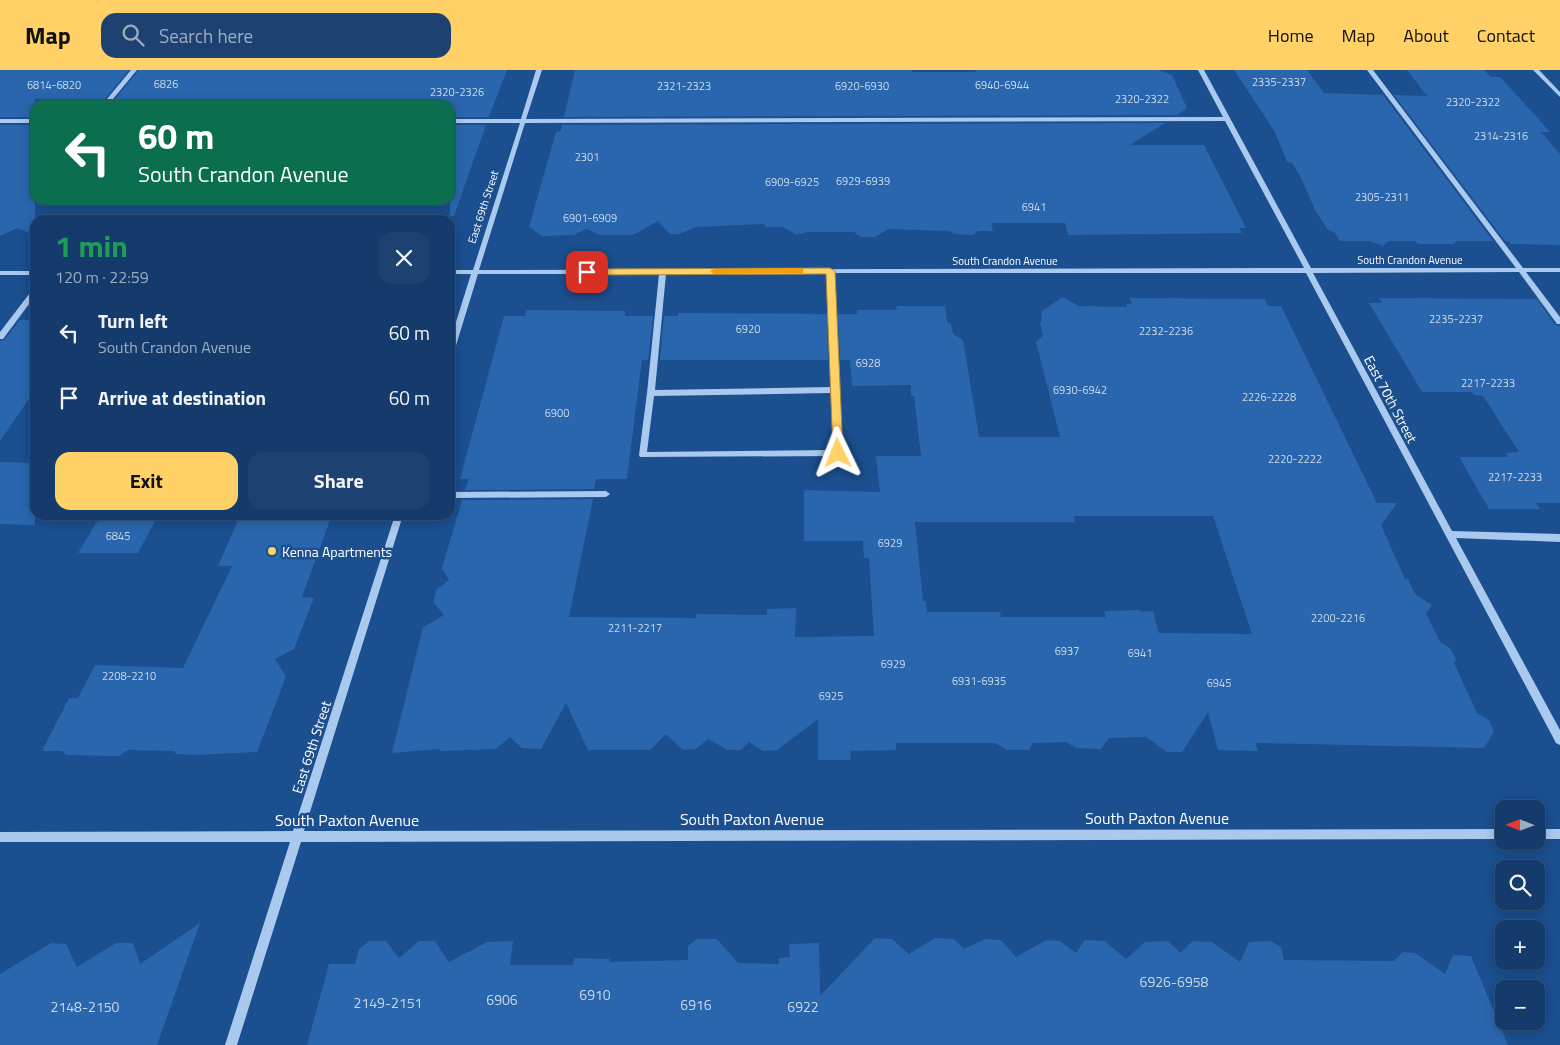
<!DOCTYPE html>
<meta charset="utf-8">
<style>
:root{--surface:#143b6b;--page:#1d4271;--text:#f1f3f6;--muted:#9dadc1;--line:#33557e;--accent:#ffd166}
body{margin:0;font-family:"Titillium Web",sans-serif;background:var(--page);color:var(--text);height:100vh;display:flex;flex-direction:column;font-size:19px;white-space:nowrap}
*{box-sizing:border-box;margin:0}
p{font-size:16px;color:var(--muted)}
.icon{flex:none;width:28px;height:28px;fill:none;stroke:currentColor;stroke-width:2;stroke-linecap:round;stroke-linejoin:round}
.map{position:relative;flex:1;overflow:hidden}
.sheet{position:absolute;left:30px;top:145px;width:425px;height:305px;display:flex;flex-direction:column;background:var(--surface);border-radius:15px;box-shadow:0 2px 12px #0003,0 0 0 1px var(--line)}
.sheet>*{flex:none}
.banner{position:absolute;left:30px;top:30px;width:425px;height:105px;border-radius:15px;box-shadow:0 2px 12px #0003,0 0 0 1px var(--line);background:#0b6e4f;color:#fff;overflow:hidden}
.needle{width:32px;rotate:271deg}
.tools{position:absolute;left:1495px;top:730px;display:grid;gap:10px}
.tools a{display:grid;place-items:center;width:50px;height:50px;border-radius:10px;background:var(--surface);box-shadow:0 2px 12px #0003,0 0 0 1px var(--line);font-size:25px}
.pin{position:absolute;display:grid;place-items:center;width:42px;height:42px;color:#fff;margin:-21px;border-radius:10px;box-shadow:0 2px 8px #0006}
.me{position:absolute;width:55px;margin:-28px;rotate:358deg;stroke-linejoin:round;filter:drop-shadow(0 0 4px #0008)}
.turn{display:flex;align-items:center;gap:18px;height:105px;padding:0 25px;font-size:22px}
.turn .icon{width:65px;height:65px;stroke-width:2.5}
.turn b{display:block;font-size:35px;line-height:42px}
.round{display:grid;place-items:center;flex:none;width:52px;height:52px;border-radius:15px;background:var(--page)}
.headline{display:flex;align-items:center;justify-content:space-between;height:85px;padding:0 25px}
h1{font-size:30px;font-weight:700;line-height:38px;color:#1e9e55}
.button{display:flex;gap:10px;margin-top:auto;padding:10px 25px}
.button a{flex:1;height:58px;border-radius:15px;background:var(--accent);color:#111;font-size:20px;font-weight:700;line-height:58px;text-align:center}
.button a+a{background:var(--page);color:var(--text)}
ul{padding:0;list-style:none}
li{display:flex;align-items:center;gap:15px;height:65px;padding:0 25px}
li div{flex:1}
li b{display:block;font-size:19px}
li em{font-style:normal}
header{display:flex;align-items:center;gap:30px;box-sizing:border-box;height:70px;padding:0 25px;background:var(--accent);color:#111}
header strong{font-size:24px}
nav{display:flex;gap:28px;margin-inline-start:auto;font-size:18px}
.search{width:350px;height:45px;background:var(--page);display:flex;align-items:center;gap:12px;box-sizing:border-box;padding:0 18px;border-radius:15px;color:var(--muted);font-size:19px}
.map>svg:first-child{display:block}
.building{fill:#2a66ad;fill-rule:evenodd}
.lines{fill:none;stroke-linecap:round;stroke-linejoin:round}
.minor{fill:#a9c9ee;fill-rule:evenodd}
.route{fill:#ffd166;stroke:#a68842}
.slow{fill:#f59e0b}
.poi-dot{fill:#ffd166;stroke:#1b4f8f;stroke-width:2}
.labels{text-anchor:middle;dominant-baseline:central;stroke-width:5;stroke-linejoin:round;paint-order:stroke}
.number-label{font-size:11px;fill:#cad9ea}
.far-street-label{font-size:11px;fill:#fff;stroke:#1b4f8f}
.street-label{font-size:14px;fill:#fff;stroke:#1b4f8f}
.poi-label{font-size:14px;fill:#fff;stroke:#1b4f8f;text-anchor:start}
.near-number-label{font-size:14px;fill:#cad9ea}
.near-street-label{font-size:16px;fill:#fff;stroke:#1b4f8f}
</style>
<header>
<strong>Map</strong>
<div class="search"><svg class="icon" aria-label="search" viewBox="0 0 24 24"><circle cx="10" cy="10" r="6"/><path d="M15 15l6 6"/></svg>Search here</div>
<nav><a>Home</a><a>Map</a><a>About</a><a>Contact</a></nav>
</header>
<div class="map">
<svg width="1560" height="975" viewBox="0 0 1560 975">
<rect width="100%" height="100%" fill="#1b4f8f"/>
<g class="building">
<polygon points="0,0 129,0 105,29 35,29 35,47 0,47"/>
<polygon points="139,0 507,0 489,47 450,47 450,35 122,35 127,29 115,29"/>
<polygon points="575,0 912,0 912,2 976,2 975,0 1158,0 1172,5 1187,38 1177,45 564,47"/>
<polygon points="1234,0 1307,0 1324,23 1383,25 1493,171 1456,171 1454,174 1419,174 1414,171 1388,171 1383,176 1370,171 1340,171 1335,163 1328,160 1315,140 1300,106 1292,93 1287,92 1275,62"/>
<polygon points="1407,0 1484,0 1491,7 1500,7 1535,45 1550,62 1541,62 1560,84 1560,175 1511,174 1508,171 1505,171 1394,25 1427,26"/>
<polygon points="1165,53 1130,75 1204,75 1246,158 1239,158 1242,163 1068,165 1065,153 991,153 993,161 978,161 973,165 955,164 949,161 889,159 875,167 861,167 854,162 807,162 797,165 783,157 765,157 765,154 696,157 680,164 670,164 658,151 633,165 600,165 586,159 574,165 542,166 529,157 556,62 561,61 562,55"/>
<polygon points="0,55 35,55 35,165 17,158 0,166"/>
<polygon points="450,55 486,55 454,146 450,146"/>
<path d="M 1062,227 L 1079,236 L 1127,237 L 1126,234 L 1132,234 L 1130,228 L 1265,229 L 1268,236 L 1281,236 L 1377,433 L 1397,433 L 1381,455 L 1405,509 L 1408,509 L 1415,524 L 1432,535 L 1426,543 L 1440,572 L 1450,578 L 1456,589 L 1454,593 L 1477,643 L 1489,650 L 1494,661 L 1484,678 L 1255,673 L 1258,681 L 1218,680 L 1208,642 L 1182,682 L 1167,682 L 1146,667 L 1109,668 L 1101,679 L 1076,678 L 1066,672 L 1033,673 L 1029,680 L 1007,680 L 995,673 L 896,673 L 896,680 L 850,681 L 851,690 L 818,690 L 818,649 L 777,680 L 763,681 L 749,672 L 741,680 L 728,680 L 708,669 L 696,679 L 683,680 L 666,664 L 650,680 L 588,680 L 566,633 L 541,679 L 522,678 L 510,667 L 496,679 L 440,681 L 439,679 L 392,683 L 423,557 L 444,545 L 433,532 L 437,519 L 449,510 L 442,498 L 462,430 L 593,429 L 569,547 L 696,548 L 696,544 L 767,545 L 767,539 L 796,538 L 795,567 L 874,566 L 869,488 L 864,488 L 863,471 L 804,471 L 804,420 L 880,422 L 876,386 L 921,386 L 914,326 L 911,326 L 911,315 L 852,316 L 850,290 L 840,290 L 838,244 L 857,244 L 857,240 L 897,240 L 896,236 L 945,236 L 947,252 L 951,254 L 953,264 L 963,270 L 979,367 L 1060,367 L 1036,272 L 1043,266 L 1040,253 L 1042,248 L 1041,242 ZM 1074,446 L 1213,446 L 1252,564 L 1159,563 L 1153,541 L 1141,542 L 1140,540 L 1104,541 L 1106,547 L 1001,547 L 1000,542 L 927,542 L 926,531 L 923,531 L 915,452 L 1075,452 Z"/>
<polygon points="1379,228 1537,229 1555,255 1560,256 1560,433 1536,433 1540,439 1489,439 1459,387 1508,387 1506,383 1519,382 1483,326 1474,325 1472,322 1422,322 1369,233 1382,233"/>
<polygon points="526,240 625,241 625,246 653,246 648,290 642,290 627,409 596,409 594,419 465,420 469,409 460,409 504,246 525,246"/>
<polygon points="678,243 827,244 828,290 660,290 664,246 678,246"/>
<polygon points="20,250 35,250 35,320 0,371 0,271 4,270"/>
<polygon points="0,392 35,393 35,455 0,454"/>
<polygon points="293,445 332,445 302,527 314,528 301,561 294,579 275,589 286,607 257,682 196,685 176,684 174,681 128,680 118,686 66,685 62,681 42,681 69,628 78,628 95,595 183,598 232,496 218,496 238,450 291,450"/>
<polygon points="100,447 156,449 138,483 78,483"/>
<polygon points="200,853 157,975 0,975 0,904 51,873 66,874 77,897 116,873 133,873 140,894"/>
<polygon points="875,868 892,869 909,884 935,868 954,869 964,879 985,869 1001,870 1016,887 1046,870 1060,871 1076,883 1085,870 1105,871 1126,889 1145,872 1168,871 1181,883 1192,871 1212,872 1240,892 1249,872 1271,871 1281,877 1284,890 1394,891 1403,882 1415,883 1445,904 1453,885 1471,886 1508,975 307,975 329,894 355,894 359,879 369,871 386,871 399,888 419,871 435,871 449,892 487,872 513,871 510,895 573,895 574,888 610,889 609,892 688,890 688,876 697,869 717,869 738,893 779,894 779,888 790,887 789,874 819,873 820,926"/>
</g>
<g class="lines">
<g class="minor">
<polygon points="131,0 137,0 108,35 102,35"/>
<path d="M 536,0 L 542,0 L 526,49 L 1223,47 L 1198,0 L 1204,0 L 1311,198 L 1516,198 L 1367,0 L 1373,0 L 1523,198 L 1560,198 L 1560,202 L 1526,202 L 1560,247 L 1560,254 L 1557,254 L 1519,202 L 1313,203 L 1452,461 L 1560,464 L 1560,472 L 1456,468 L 1560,660 L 1560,675 L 1556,673 L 1306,203 L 834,203 L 842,383 L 838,386 L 640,387 L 639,385 L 647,323 L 659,204 L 478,204 L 454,282 L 450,285 L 450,271 L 471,204 L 450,204 L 450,200 L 473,200 L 520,53 L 450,53 L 450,49 L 521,49 ZM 1225,51 L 1304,198 L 479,200 L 525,53 ZM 827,203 L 831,317 L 655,320 L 666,204 ZM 832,323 L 834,380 L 647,382 L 654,326 Z"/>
<polygon points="1533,0 1539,0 1560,22 1560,27"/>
<rect x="0" y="49" width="35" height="4"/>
<rect x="0" y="201" width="35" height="4"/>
<polygon points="33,219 35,219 35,226 3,269 0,269 0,262"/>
<polygon points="606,421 610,424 606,427 450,428 450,422"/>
<polygon points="395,445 403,445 304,761 1504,759 1504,769 301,772 237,975 225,975 290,772 0,772 0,762 293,761"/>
<rect x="1536" y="759" width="24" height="10"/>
</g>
</g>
<polygon class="route" points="830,198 835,201 843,383 838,387 833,383 826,204 587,205 583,202 587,199"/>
<polygon class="slow" points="799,198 803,199 803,203 714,204 710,201 714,199"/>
<circle class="poi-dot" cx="272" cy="481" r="5"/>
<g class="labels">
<g class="number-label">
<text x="1279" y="12">2335-2337</text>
<text x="166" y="14">6826</text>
<text x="54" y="15">6814-6820</text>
<text x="1002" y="15">6940-6944</text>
<text x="684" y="16">2321-2323</text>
<text x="862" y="16">6920-6930</text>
<text x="457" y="22">2320-2326</text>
<text x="1142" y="29">2320-2322</text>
<text x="1473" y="32">2320-2322</text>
<text x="1501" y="66">2314-2316</text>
<text x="587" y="87">2301</text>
<text x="863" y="111">6929-6939</text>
<text x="792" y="112">6909-6925</text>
<text x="1382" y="127">2305-2311</text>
<text x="1034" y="137">6941</text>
<text x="590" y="148">6901-6909</text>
<text x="1456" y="249">2235-2237</text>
<text x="748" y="259">6920</text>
<text x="1166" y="261">2232-2236</text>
<text x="868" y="293">6928</text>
<text x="1488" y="313">2217-2233</text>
<text x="1080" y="320">6930-6942</text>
<text x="1269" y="327">2226-2228</text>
<text x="557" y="343">6900</text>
<text x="1295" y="389">2220-2222</text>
<text x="1515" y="407">2217-2233</text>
<text x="118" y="466">6845</text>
<text x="890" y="473">6929</text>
<text x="1338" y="548">2200-2216</text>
<text x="635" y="558">2211-2217</text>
<text x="1067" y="581">6937</text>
<text x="1140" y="583">6941</text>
<text x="893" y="594">6929</text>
<text x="129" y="606">2208-2210</text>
<text x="979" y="611">6931-6935</text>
<text x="1219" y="613">6945</text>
<text x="831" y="626">6925</text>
</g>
<g class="far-street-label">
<text transform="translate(483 137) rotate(-72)">East 69th Street</text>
<text x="1410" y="190">South Crandon Avenue</text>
<text x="1005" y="191">South Crandon Avenue</text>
</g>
<g class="street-label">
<text transform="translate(1391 329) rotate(62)">East 70th Street</text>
<text transform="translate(311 677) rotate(-72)">East 69th Street</text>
</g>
<g class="poi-label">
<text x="282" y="481">Kenna Apartments</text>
</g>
<g class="near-number-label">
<text x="1174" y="911">6926-6958</text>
<text x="595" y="924">6910</text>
<text x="502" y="929">6906</text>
<text x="388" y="932">2149-2151</text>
<text x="696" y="934">6916</text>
<text x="85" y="936">2148-2150</text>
<text x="803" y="936">6922</text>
</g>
<g class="near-street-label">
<text x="1157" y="748">South Paxton Avenue</text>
<text x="752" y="749">South Paxton Avenue</text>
<text x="347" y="750">South Paxton Avenue</text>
</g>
</g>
</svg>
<div class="tools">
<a><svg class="needle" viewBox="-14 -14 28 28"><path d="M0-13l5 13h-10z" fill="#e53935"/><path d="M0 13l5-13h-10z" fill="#9dadc1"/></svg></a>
<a><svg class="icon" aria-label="search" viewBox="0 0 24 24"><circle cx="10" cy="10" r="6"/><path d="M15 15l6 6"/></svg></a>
<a>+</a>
<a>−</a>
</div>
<div class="pin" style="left:587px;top:202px;background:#d93025"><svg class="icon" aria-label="arrive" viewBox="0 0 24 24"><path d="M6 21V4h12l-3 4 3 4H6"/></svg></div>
<svg class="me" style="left:838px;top:383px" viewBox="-20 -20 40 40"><path d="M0-17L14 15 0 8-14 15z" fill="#ffd166" stroke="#fff" stroke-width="4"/></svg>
<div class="banner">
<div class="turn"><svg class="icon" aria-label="left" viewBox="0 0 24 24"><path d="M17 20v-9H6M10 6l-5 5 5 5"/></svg><div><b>60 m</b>South Crandon Avenue</div></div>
</div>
<section class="sheet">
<div class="headline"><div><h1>1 min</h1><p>120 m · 22:59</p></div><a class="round"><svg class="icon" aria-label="close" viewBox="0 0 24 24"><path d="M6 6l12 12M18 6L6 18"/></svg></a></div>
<ul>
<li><svg class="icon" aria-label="left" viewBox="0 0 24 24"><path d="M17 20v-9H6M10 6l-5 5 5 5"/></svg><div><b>Turn left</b><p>South Crandon Avenue</p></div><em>60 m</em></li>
<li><svg class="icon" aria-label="arrive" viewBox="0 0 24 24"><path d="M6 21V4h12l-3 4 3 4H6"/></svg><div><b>Arrive at destination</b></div><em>60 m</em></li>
</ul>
<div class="button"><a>Exit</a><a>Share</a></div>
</section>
</div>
